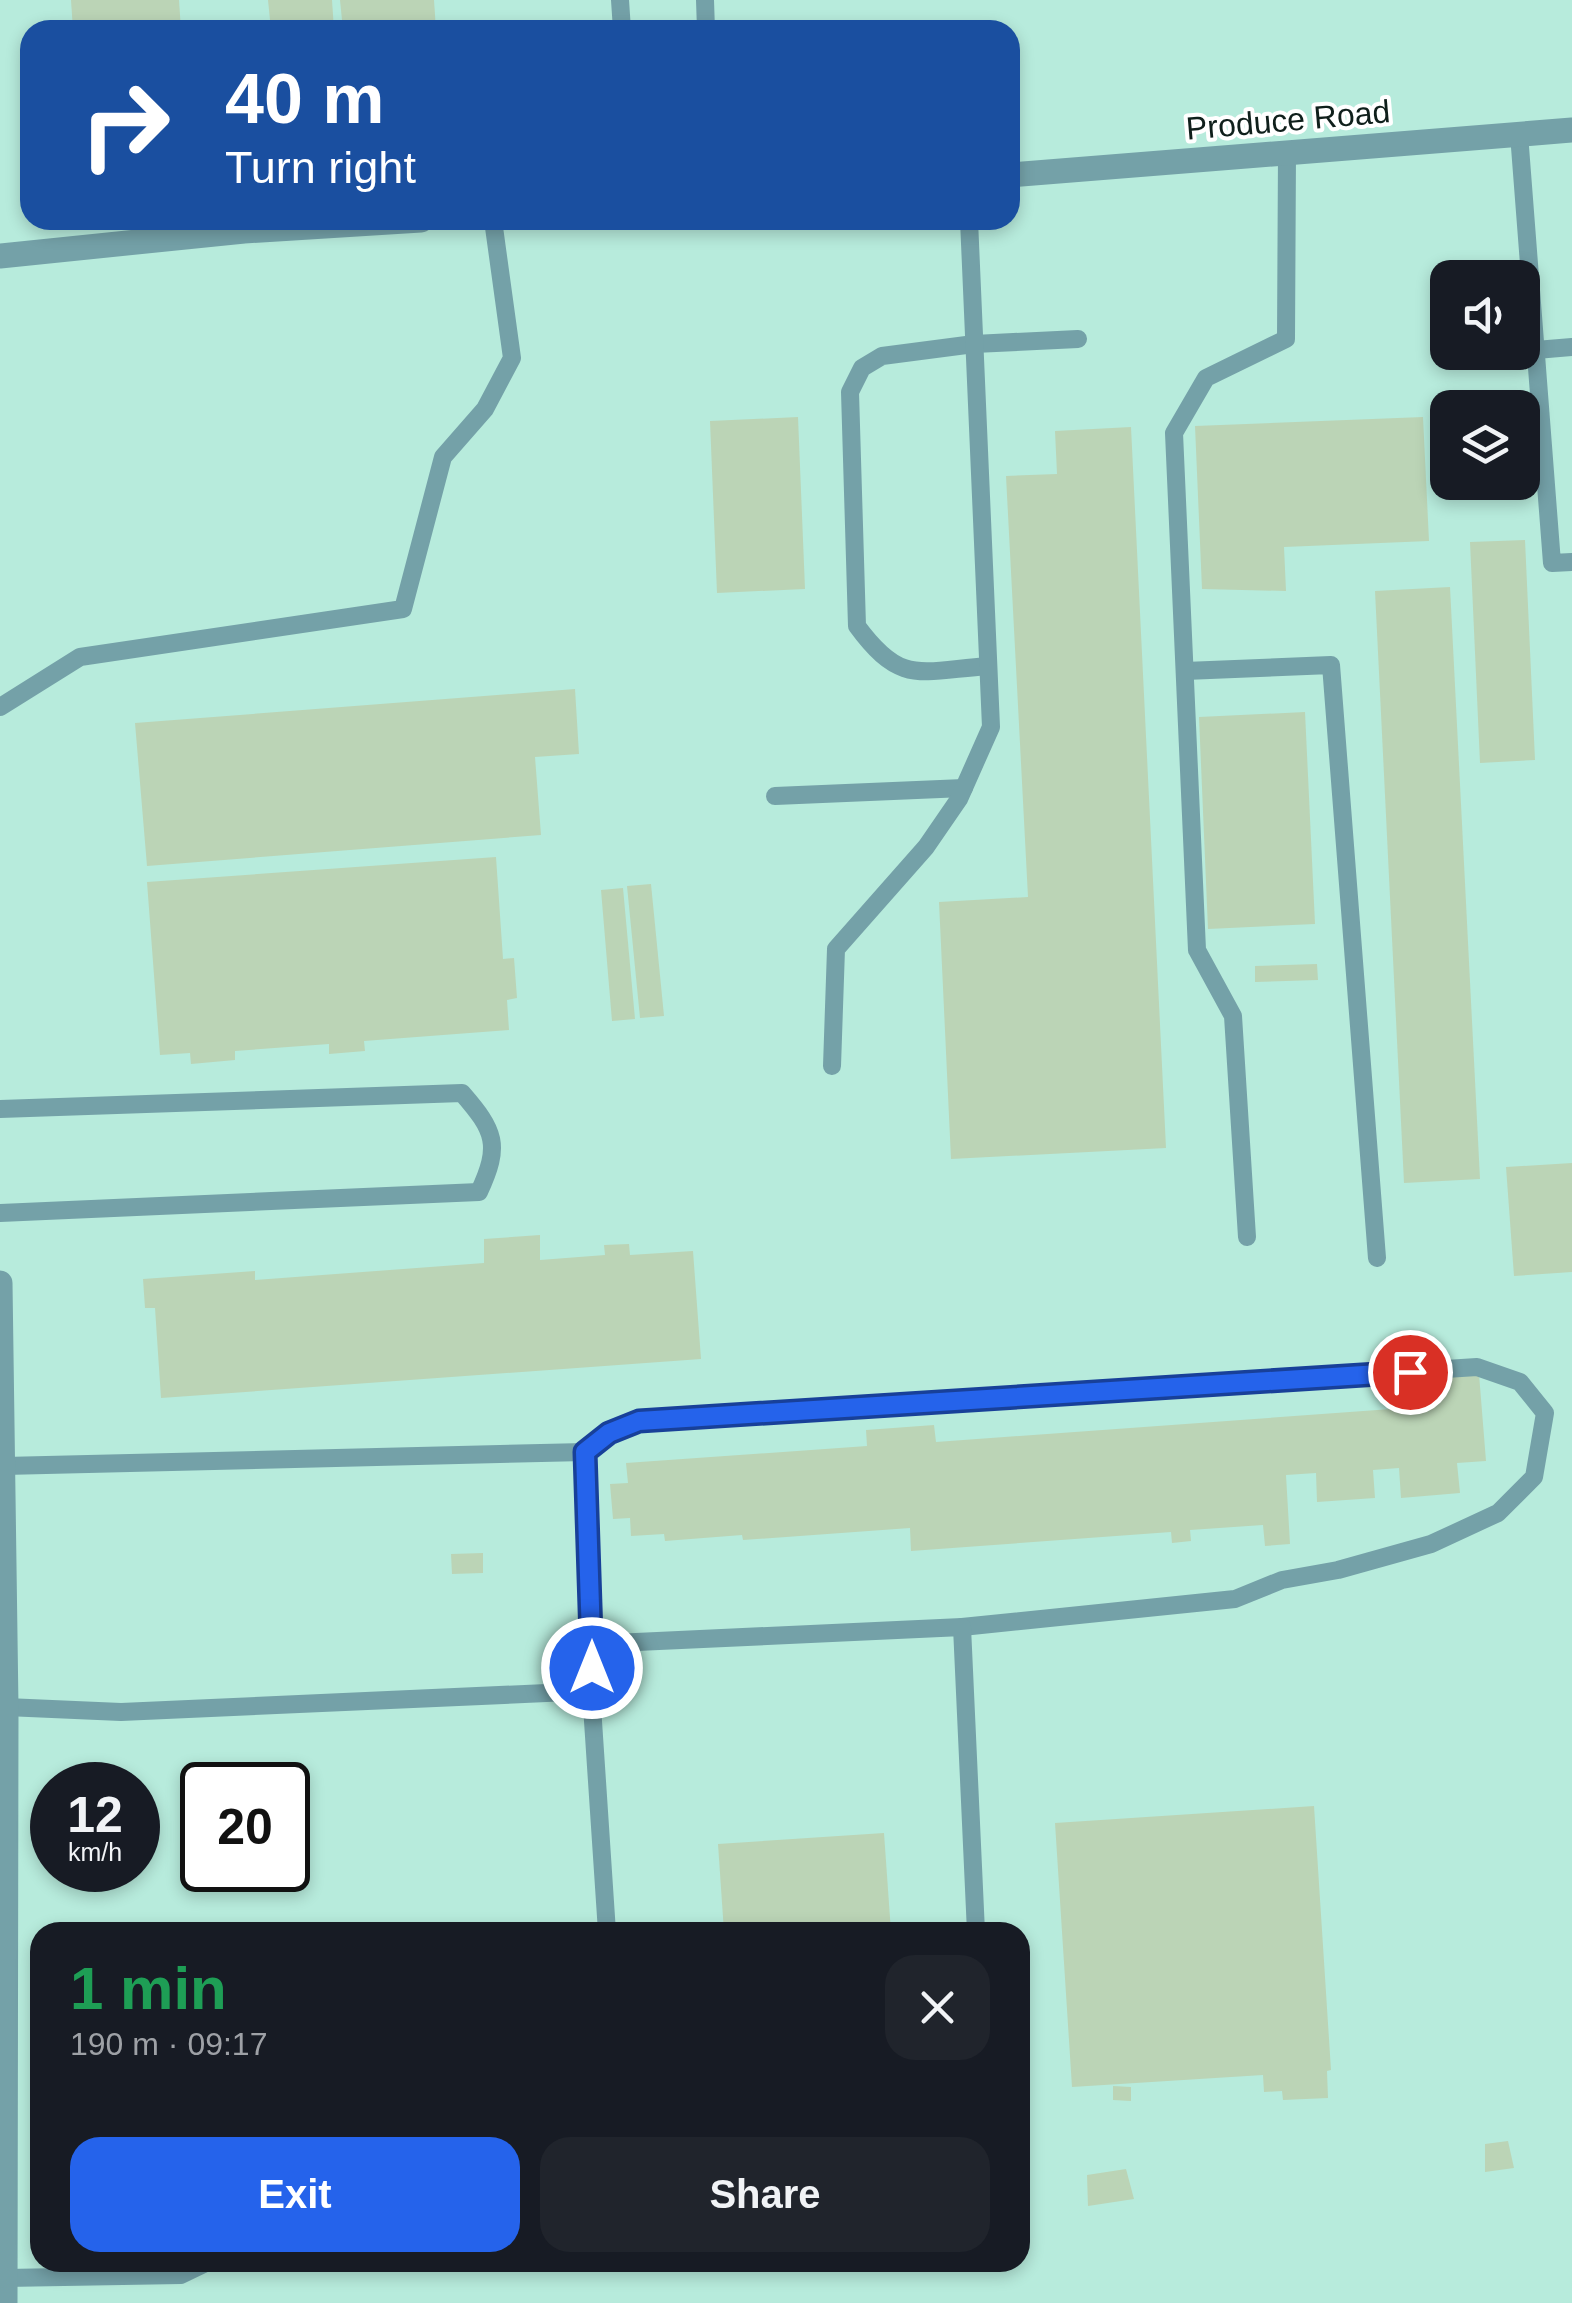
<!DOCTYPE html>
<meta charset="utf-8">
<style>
:root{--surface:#171b24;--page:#20242c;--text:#f1f3f6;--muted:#9ea1a6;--accent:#2563eb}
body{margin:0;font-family:Helvetica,sans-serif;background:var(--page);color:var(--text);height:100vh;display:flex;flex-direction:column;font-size:38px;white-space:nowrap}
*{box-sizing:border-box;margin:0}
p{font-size:32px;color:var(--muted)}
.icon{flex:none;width:55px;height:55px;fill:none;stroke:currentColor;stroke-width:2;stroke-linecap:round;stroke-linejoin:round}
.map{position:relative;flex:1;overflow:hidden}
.sheet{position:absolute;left:30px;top:1922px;width:1000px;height:350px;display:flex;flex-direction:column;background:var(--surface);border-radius:30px;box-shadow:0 5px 15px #0003}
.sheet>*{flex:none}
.guide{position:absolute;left:20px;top:20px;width:1000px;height:210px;border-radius:30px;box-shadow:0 5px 15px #0003;background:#1a4fa0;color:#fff;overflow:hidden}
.tools{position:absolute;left:1430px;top:260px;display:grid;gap:20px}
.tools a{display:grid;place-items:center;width:110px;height:110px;border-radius:20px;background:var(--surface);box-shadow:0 5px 15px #0003;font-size:50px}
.speed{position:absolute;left:30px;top:1762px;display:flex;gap:20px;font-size:50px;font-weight:700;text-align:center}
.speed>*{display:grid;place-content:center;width:130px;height:130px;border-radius:50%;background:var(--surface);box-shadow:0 5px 15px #0003;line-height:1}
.speed small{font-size:25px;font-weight:400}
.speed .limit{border:5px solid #111;border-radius:15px;background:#fff;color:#111}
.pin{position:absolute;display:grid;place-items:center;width:85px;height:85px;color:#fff;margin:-42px;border:5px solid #fff;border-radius:50%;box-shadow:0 2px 10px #0007}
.me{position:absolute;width:110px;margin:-55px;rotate:0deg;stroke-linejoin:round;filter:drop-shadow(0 0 8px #0008)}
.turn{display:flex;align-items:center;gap:35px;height:210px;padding:0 40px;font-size:45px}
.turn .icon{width:130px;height:130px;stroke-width:2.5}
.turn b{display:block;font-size:70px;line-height:85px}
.round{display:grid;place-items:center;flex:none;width:105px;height:105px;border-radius:30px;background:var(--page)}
.headline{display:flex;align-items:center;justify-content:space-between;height:170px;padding:0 40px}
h1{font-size:60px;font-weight:800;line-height:75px;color:#1e9e55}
.cta{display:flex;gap:20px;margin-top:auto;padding:20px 40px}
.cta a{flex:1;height:115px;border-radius:30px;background:var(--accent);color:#fff;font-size:40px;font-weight:800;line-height:115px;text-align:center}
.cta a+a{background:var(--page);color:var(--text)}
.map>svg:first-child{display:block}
.built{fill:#b7ebdc;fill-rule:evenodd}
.building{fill:#bbd4b6}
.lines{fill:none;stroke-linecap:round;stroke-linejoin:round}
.service{stroke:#74a1a8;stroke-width:18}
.tertiary{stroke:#74a1a8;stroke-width:25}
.route-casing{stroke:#184099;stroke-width:25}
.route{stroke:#2563eb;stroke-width:18}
.labels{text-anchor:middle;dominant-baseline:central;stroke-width:8;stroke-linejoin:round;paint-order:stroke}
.street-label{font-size:32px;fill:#0f1f1b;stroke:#fff}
</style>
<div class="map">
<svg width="1572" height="2303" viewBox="0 0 1572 2303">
<rect width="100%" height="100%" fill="#caf4e7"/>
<path class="built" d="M 0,0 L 1572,0 L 1572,2303 L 0,2303 ZM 30,30 L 1010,30 L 1010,220 L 30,220 ZM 1448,278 L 1522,278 L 1522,352 L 1448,352 ZM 1448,408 L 1522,408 L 1522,482 L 1448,482 ZM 52,1785 L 138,1785 L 138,1870 L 52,1870 ZM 202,1785 L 288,1785 L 288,1870 L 202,1870 ZM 40,1932 L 1020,1932 L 1020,2262 L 40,2262 Z"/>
<g class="building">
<polygon points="71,0 179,0 181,30 73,30"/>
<polygon points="268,0 332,0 334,30 271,30"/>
<polygon points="340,0 434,0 436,30 343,30"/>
<polygon points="798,417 805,589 717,593 710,421"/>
<polygon points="1423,417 1429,541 1284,547 1286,591 1202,589 1195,426"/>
<polygon points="1131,427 1166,1148 951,1159 939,902 1028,897 1006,476 1057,474 1055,431"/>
<polygon points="1525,540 1535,760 1480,763 1470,542"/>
<polygon points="1450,587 1480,1179 1404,1183 1375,591"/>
<polygon points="575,689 579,754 535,757 541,835 147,866 135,723"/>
<polygon points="1305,712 1315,924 1208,929 1199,717"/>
<polygon points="496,857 503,959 514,958 517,998 507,1000 509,1030 364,1041 365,1051 329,1054 329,1044 235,1051 235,1060 191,1064 190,1053 160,1055 147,882"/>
<polygon points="651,884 664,1016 640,1018 627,886"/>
<polygon points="623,888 635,1019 612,1021 601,890"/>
<polygon points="1317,964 1318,980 1255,982 1255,966"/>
<polygon points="1572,1163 1572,1272 1514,1276 1506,1167"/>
<polygon points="540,1235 540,1260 605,1255 604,1245 629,1244 630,1255 693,1251 701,1359 161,1398 155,1308 145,1308 143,1279 255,1271 255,1280 484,1263 484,1239"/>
<polygon points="1479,1374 1486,1461 1457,1463 1460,1493 1401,1498 1399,1468 1373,1470 1375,1498 1317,1502 1316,1473 1286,1475 1290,1544 1265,1546 1263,1525 1190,1530 1191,1541 1172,1543 1171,1532 911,1551 910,1528 743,1540 742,1535 665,1541 664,1534 631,1536 630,1518 613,1519 610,1484 628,1483 626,1463 867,1446 866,1430 934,1425 936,1442 1405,1408 1403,1379"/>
<polygon points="483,1553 483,1573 452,1574 451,1554"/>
<polygon points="1314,1806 1331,2070 1327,2071 1328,2098 1283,2100 1282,2091 1264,2092 1263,2075 1072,2087 1055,1823"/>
<polygon points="884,1833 891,1932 724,1932 718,1844"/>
<polygon points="1113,2086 1131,2087 1131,2101 1113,2100"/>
<polygon points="1508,2141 1514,2168 1485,2172 1485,2144"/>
<polygon points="1126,2169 1134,2199 1088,2206 1087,2175"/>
</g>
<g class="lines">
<g class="service">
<polyline points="620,0 622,30"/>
<polyline points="705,0 706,30"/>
<polyline points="1519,134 1552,563 1572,562"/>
<polyline points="1536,350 1572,347"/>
<path d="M 988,666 C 920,671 901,686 857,626 L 850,392 L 862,368 L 882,356 L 974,344 L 1078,339"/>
<polyline points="1185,671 1331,665 1377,1258"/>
<polyline points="0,707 80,657 403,609 443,457 485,409 512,358 493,220"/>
<polyline points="775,796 964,788"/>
<polyline points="832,1066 836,949 926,847 959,799 991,727 969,220"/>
<path d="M 0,1109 L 462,1093 C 495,1131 501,1145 479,1192 L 0,1213"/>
<polyline points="1247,1237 1233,1016 1197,950 1174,433 1206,378 1286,339 1287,153"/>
<polyline points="585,1452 609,1433 639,1421 1477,1367 1520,1382 1545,1413 1534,1477 1498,1513 1431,1544 1338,1570 1282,1580 1235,1599 962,1627"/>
<polyline points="4,1466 585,1452 593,1644"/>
<polyline points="6,1707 121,1712 591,1691"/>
<polyline points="607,1932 591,1691 593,1644 962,1627 976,1932"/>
<polyline points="5,2278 181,2275 208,2262"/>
</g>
<g class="tertiary">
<polyline points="1010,175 1572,130"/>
<polyline points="0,256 244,231 421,220"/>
<polyline points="0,1283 6,1707 5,2303"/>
</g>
</g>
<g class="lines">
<defs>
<polyline id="route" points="592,1668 585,1452 609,1433 639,1421 1410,1372"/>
</defs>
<use href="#route" class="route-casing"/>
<use href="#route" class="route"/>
</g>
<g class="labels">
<g class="street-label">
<text transform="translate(1288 120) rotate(-5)">Produce Road</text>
</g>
</g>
</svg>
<div class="tools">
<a><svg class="icon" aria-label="sound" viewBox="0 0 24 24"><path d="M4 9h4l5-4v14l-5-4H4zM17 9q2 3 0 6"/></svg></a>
<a><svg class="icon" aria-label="layers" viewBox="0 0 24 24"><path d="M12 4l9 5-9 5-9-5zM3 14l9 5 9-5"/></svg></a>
</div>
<div class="speed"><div>12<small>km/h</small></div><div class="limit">20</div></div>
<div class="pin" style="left:1410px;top:1372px;background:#d93025"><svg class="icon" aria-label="arrive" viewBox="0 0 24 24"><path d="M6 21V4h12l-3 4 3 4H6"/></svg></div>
<svg class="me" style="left:592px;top:1668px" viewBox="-20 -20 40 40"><circle r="17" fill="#2563eb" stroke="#fff" stroke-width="3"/><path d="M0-11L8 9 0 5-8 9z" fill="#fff"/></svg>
<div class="guide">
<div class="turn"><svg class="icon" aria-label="right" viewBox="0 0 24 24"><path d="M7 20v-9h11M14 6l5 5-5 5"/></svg><div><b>40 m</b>Turn right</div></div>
</div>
<section class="sheet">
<div class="headline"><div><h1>1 min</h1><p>190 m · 09:17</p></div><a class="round"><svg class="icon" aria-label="close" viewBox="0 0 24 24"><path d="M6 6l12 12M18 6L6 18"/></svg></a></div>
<div class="cta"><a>Exit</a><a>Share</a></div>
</section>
</div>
